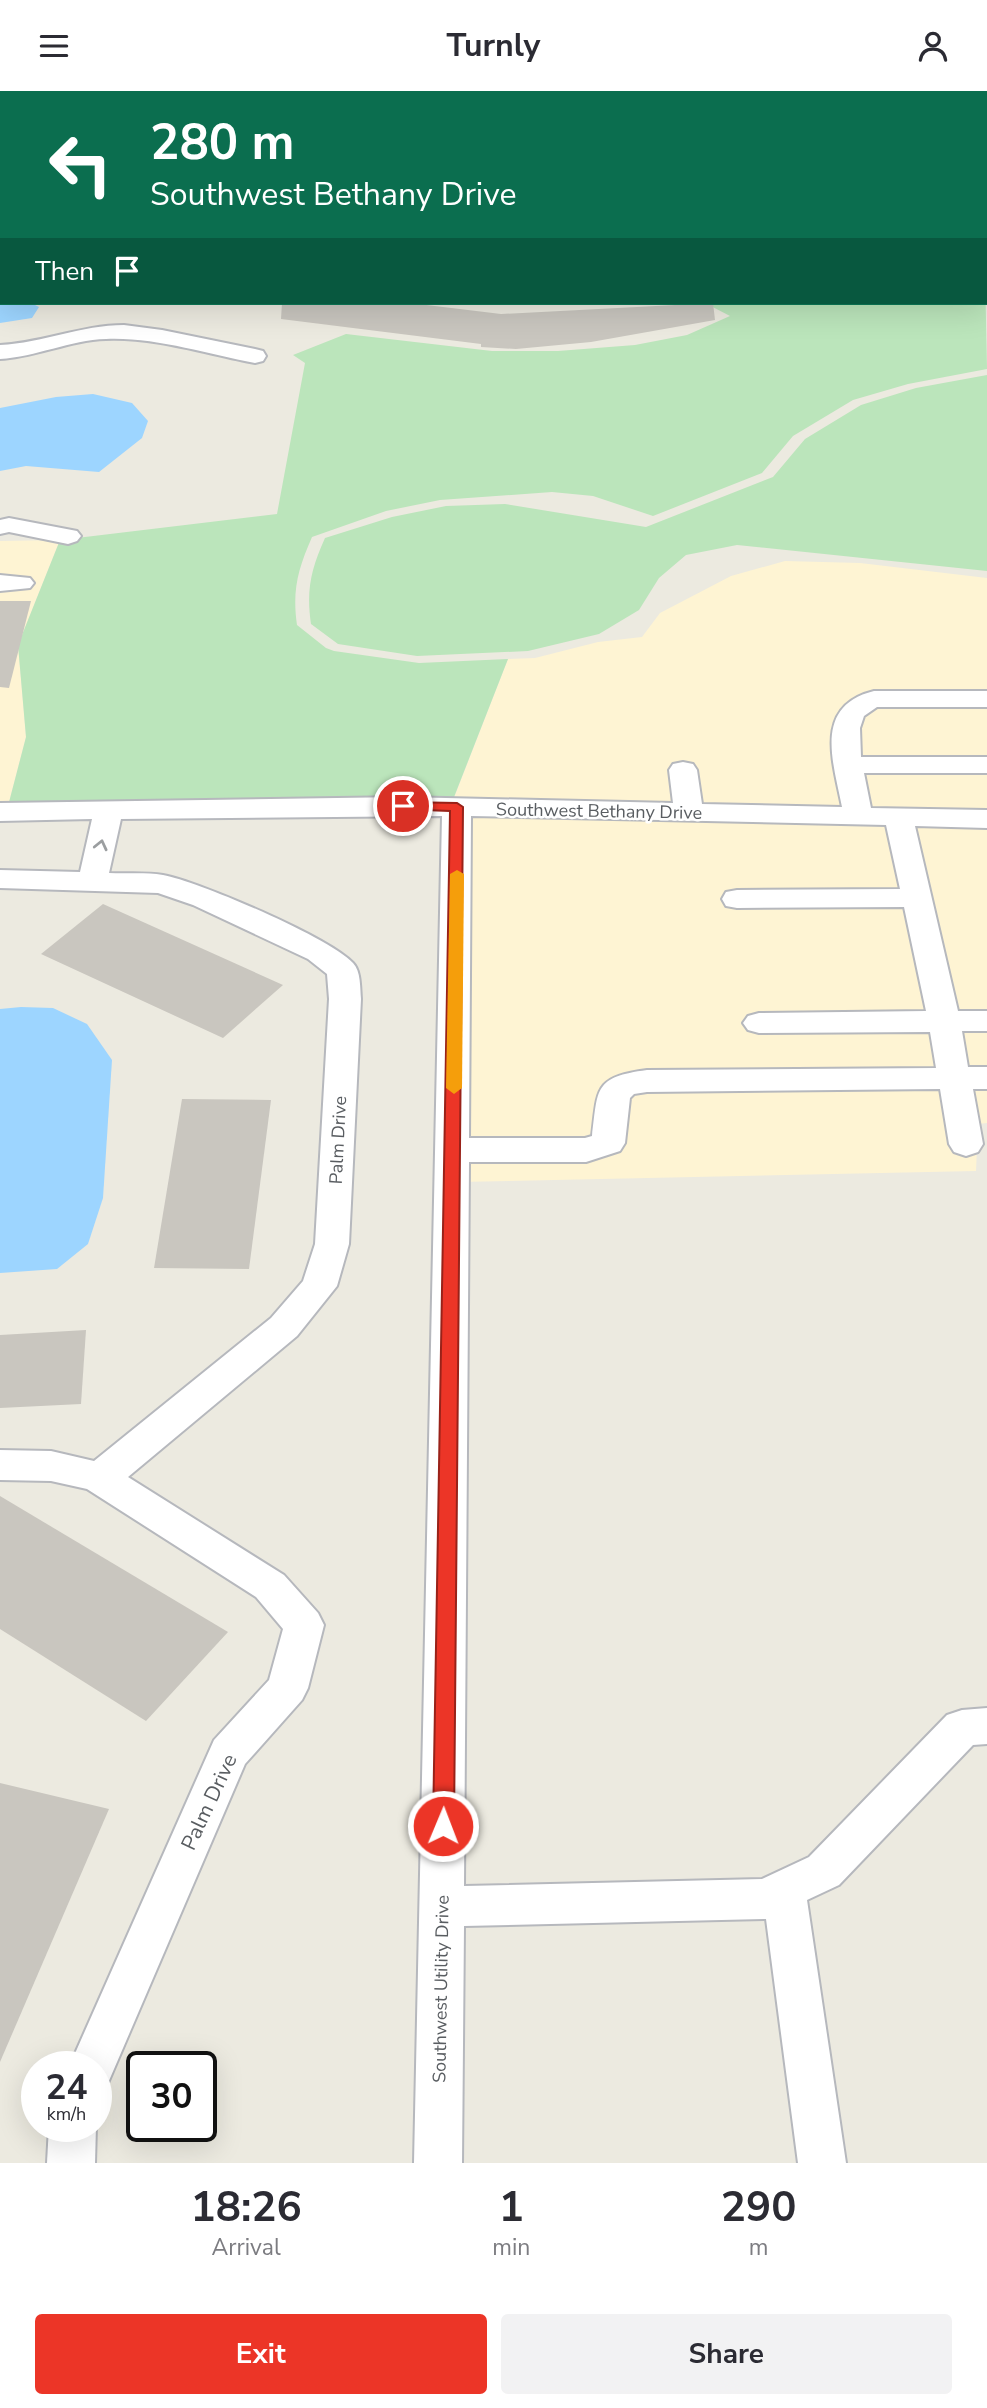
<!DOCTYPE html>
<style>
:root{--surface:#fff;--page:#f2f2f3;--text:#2b2b33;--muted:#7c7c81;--accent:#ec3527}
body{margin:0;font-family:"Nunito Sans",sans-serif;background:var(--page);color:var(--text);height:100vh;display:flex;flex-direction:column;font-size:26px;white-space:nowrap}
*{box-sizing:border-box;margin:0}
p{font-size:23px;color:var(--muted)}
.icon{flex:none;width:38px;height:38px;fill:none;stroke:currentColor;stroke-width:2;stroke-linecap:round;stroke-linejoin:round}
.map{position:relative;height:2072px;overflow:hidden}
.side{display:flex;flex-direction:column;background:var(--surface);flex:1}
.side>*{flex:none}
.banner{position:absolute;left:0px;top:0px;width:987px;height:214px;box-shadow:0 7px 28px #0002;background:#0b6e4f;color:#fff;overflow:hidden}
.speed{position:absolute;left:21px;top:1960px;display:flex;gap:14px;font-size:35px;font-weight:700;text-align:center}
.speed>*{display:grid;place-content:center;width:91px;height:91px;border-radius:50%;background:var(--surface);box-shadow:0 7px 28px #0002;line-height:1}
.speed small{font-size:18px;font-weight:400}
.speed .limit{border:4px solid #111;border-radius:10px;background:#fff;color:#111}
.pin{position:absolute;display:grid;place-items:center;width:60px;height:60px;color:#fff;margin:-30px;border:4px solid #fff;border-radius:50%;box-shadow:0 2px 7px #0007}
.me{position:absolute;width:77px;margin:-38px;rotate:1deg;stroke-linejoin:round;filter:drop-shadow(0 0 5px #0008)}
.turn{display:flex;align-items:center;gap:24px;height:147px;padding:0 35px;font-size:32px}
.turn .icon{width:91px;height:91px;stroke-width:2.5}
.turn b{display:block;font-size:49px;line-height:60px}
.then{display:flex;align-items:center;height:66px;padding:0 35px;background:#0003;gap:14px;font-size:26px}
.eta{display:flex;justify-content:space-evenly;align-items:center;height:119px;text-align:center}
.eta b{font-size:42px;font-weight:700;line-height:49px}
.action{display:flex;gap:14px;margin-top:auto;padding:14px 35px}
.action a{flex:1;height:80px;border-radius:7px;background:var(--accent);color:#fff;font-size:28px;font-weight:700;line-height:80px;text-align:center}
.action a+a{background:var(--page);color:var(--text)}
header{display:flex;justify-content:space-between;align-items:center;height:91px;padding:0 35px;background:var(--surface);font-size:32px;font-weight:700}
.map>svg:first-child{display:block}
.commercial{fill:#fef4d3}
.green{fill:#bbe5bb}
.water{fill:#9dd5ff}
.building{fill:#c9c6bf}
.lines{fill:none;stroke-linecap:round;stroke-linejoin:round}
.minor-casing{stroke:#b6b8bd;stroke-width:4}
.minor{fill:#fff;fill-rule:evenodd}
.oneway{stroke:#9b9ea0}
.route{fill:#ec3527;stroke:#992219;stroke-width:2}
.slow{fill:#f59e0b}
.labels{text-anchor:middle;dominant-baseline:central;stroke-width:5;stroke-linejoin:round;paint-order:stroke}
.street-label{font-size:18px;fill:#595d61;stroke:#fff}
.near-street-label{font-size:21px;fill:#595d61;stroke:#fff}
</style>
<header><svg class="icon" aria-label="menu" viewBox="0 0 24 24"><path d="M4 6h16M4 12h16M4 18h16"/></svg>Turnly<svg class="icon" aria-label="person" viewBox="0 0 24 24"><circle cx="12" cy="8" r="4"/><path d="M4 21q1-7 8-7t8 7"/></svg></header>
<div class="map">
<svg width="987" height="2072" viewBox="0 0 987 2072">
<rect width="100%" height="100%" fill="#eceae0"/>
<g class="commercial">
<polygon points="60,449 18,554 26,646 7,719 0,719 0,450"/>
<polygon points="785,470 860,472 987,487 987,1032 978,1033 976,1080 458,1091 443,735 508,568 535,567 598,551 642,546 660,522 731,485"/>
</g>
<g class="green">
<polygon points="345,0 849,0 849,1 348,2"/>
<path d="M 985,180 L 987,278 L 908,293 L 853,309 L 793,345 L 762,382 L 653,425 L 593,405 L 552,401 L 440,409 L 386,420 L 312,446 C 298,478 292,499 297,534 L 326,557 L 334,560 L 419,572 L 508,568 L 447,724 L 7,719 L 26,646 L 18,554 L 60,449 L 277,423 L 305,272 L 293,264 L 346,243 L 492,260 L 558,260 L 635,254 L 687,244 L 730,225 L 705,212 L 985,212 Z"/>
<path d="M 987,284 L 987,480 L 737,454 L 686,464 L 659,487 L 639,519 L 599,543 L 528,560 L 417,565 L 338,553 L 311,533 C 306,499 311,478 325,447 L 392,426 L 446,415 L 505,413 L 646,436 L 773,386 L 805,348 L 861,314 L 916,297 Z"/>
</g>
<g class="water">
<polygon points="0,206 2,212 31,212 39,216 32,227 0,232"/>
<polygon points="93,303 132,312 148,330 142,347 99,381 26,375 0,380 0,317 56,306"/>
<polygon points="21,916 53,917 87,933 112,969 103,1107 88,1153 57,1178 0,1182 0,918"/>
</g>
<g class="building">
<polygon points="282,212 410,212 501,223 713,212 715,229 591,251 516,258 481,256 481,253 281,228"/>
<polygon points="0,510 31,510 9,597 0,596"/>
<polygon points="103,813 283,894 223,947 41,863"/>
<polygon points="182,1008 271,1009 249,1178 154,1177"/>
<polygon points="86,1239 81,1313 0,1317 0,1244"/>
<polygon points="0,1405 228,1541 146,1630 0,1538"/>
<polygon points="0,1692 109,1718 0,1971"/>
</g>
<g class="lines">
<defs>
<g id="minor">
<polygon points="64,0 88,0 89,2 65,2"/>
<polygon points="985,4 987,5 987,18 985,17"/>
<rect x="985" y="46" width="2" height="12"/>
<rect x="985" y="140" width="2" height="12"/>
<path d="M 124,234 L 162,239 L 255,258 L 263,260 L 266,265 L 263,270 L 255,272 C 206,263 156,246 106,248 C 70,249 36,266 0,268 L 0,254 C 43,252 81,234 124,234 Z"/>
<polygon points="9,427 77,440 81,445 77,450 68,453 9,441 0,443 0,429"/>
<polygon points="0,484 30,487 34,492 30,497 0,500"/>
<path d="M 874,600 L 987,600 L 987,616 L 877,616 L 864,625 L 860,637 L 861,666 L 987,666 L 987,682 L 864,682 L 871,717 L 987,719 L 987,737 L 915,735 L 958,920 L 987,920 L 987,940 L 962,940 L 968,976 L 987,976 L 987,998 L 973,998 L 983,1053 L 978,1061 L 966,1065 L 954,1061 L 949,1053 L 940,998 L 647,1001 L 634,1003 L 630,1007 L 625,1052 L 620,1060 L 586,1071 L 469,1071 L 464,1795 L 762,1788 L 809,1766 L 947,1624 L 962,1619 L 987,1617 L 987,1653 L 973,1654 L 839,1794 L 807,1809 L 846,2072 L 798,2072 L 766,1828 L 464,1835 L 462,2072 L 414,2072 L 442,725 L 121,728 L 109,782 C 127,783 146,781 163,784 C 200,791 328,846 353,872 C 361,880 360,897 361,908 L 349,1153 L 337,1195 L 297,1245 L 128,1386 L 284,1484 L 318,1522 L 324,1534 L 308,1597 L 302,1609 L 245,1673 L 108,1992 L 96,1996 L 96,1976 L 69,1976 L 214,1649 L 269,1589 L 283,1538 L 256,1506 L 87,1398 L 51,1390 L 0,1389 L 0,1359 L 51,1360 L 94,1370 L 271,1227 L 303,1190 L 315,1153 L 329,908 L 327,883 L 308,868 L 193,814 L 158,802 L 0,797 L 0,779 L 80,781 L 92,728 L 0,730 L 0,712 L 403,706 L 673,712 L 669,679 L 673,673 L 683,671 L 693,673 L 697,679 L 702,713 L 842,716 C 833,670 813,615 874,600 ZM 471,725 L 886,734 L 900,798 L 737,799 L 726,801 L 722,808 L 726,815 L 737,817 L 904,816 L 926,920 L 759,922 L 748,925 L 743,932 L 748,939 L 759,942 L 930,941 L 936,977 L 647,979 C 594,986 598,997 592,1045 L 585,1047 L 469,1047 Z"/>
<polygon points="49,2035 96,2034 95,2072 47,2072"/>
</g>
</defs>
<use href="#minor" class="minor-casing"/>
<use href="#minor" class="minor"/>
</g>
<defs><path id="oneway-chevron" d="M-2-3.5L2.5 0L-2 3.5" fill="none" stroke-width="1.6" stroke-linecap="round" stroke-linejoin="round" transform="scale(1.75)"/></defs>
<use class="oneway" href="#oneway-chevron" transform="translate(101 754) rotate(-77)"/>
<polygon class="route" points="403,711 457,712 463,716 454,1735 451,1741 443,1744 436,1741 433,1735 450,720 398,718 396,715"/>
<polygon class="slow" points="457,779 464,783 462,997 454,1003 446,997 450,783"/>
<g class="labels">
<g class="street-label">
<text transform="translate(599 720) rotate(1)">Southwest Bethany Drive</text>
<text transform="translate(338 1049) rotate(-87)">Palm Drive</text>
<text transform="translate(441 1898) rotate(-89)">Southwest Utility Drive</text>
</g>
<g class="near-street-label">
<text transform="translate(209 1711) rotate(-65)">Palm Drive</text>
</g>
</g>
</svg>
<div class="speed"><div>24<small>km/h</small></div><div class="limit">30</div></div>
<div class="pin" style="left:403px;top:715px;background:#d93025"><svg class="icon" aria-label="arrive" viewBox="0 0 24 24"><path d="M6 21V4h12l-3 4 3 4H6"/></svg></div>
<svg class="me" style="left:443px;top:1735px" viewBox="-20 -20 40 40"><circle r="17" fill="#ec3527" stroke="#fff" stroke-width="3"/><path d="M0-11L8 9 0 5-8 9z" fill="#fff"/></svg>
<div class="banner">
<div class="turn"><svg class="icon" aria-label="left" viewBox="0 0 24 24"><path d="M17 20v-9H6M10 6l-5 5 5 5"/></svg><div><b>280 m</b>Southwest Bethany Drive</div></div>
<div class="then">Then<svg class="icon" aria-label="arrive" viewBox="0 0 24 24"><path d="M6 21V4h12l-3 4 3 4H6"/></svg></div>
</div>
</div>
<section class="side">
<div class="eta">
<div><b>18:26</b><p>Arrival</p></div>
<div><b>1</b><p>min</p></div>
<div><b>290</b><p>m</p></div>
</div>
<div class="action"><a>Exit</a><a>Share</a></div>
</section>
